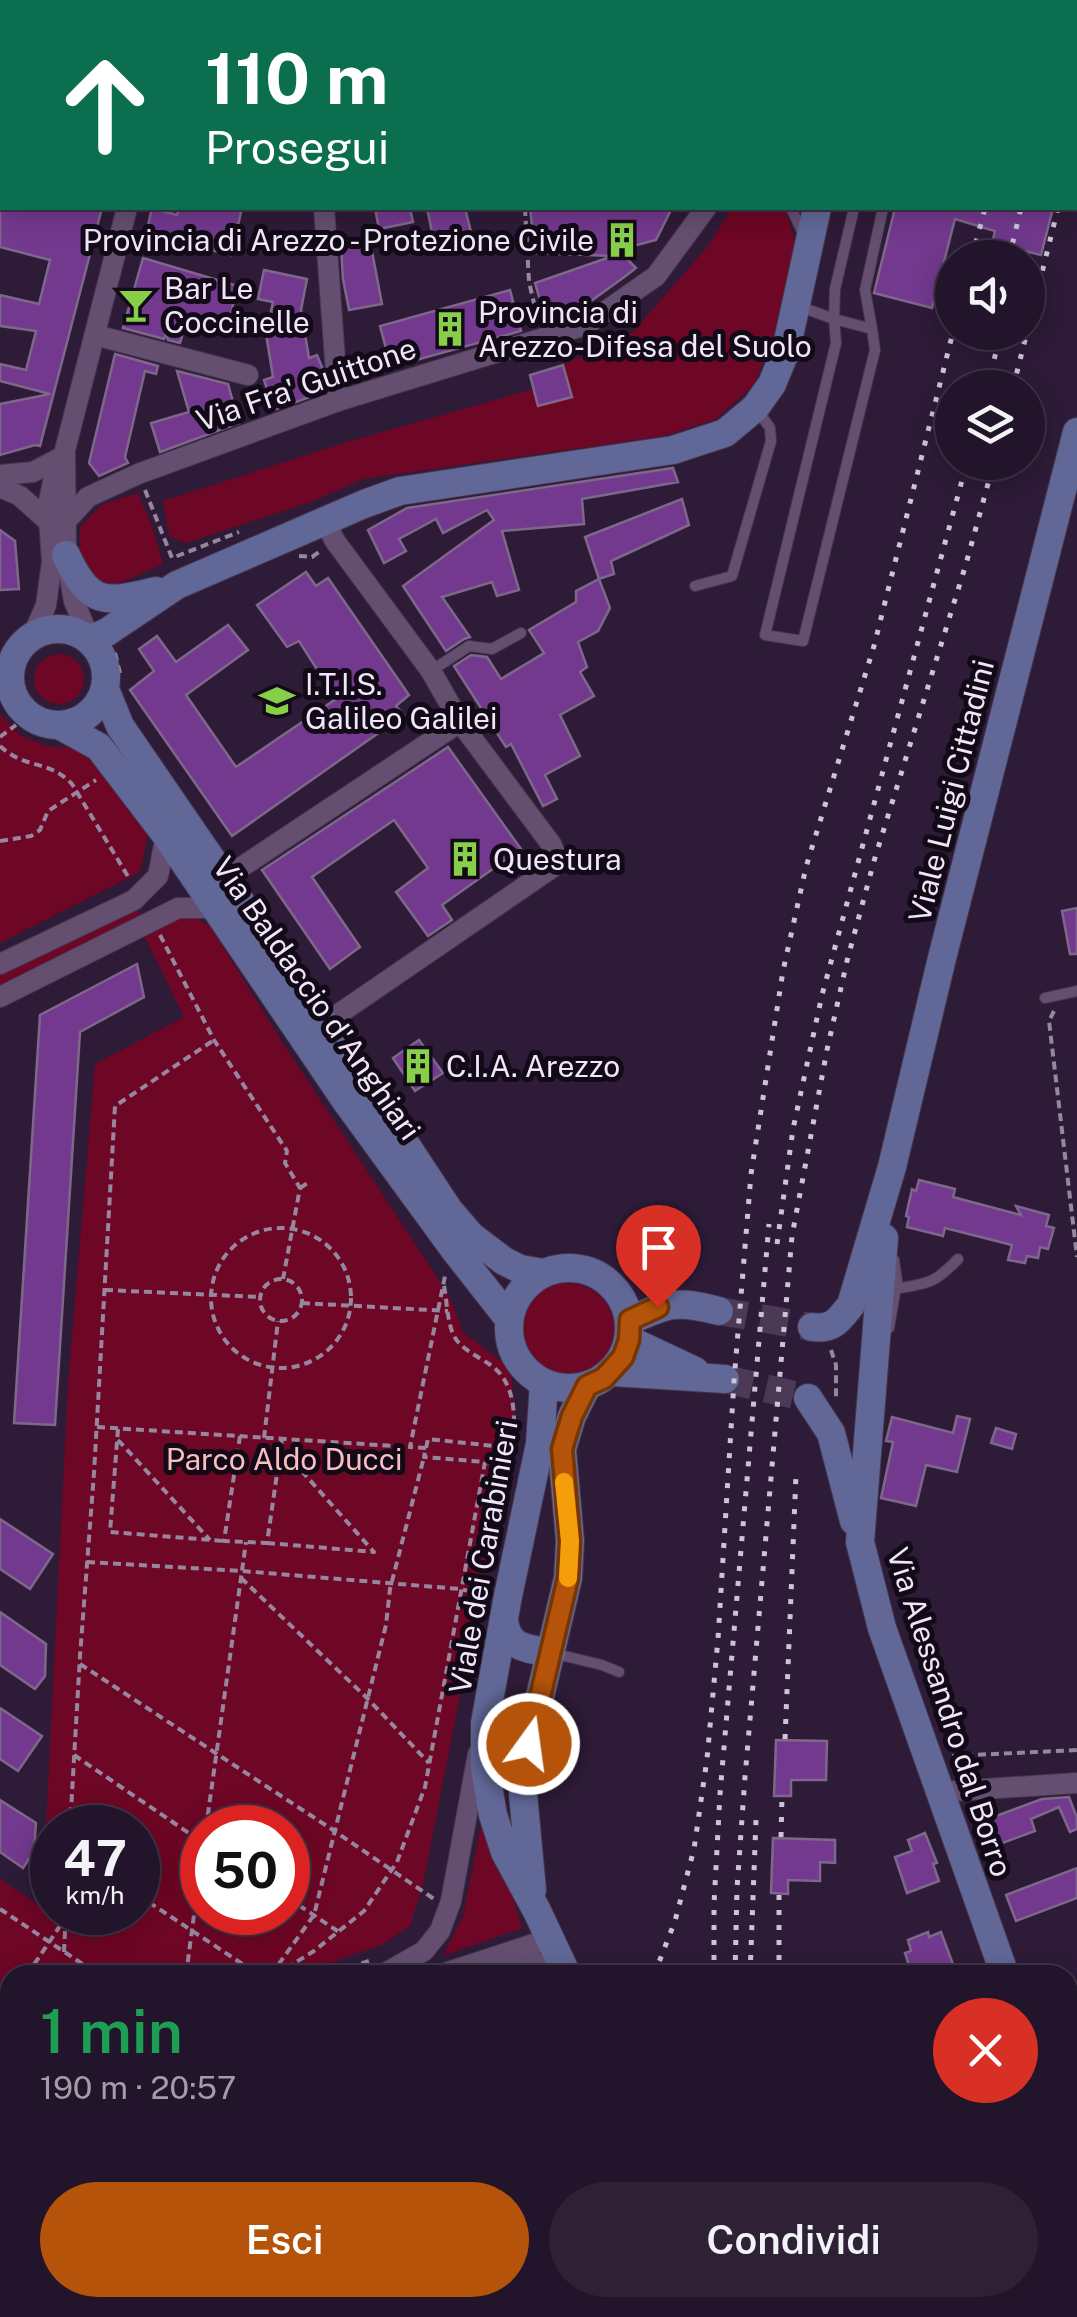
<!DOCTYPE html>
<html lang="it">
<meta charset="utf-8">
<style>
:root{--surface:#22142a;--page:#2e2136;--text:#f1f3f6;--muted:#a29ea8;--line:#3f3347;--accent:#b45309}
body{margin:0;font-family:"Public Sans",sans-serif;background:var(--page);color:var(--text);height:100vh;display:flex;flex-direction:column;font-size:38px;white-space:nowrap}
*{box-sizing:border-box;margin:0}
p{font-size:32px;color:var(--muted)}
.icon{flex:none;width:55px;height:55px;fill:none;stroke:currentColor;stroke-width:2;stroke-linecap:round;stroke-linejoin:round}
.map{position:relative;flex:1;overflow:hidden}
.drawer{position:absolute;left:0px;top:1965px;width:1078px;height:352px;display:flex;flex-direction:column;background:var(--surface);border-radius:30px 30px 0 0;box-shadow:0 5px 25px #0003,0 0 0 2px var(--line)}
.drawer>*{flex:none}
.banner{position:absolute;left:0px;top:0px;width:1078px;height:210px;box-shadow:0 5px 25px #0003,0 0 0 2px var(--line);background:#0b6e4f;color:#fff;overflow:hidden}
.fabs{position:absolute;left:935px;top:240px;display:grid;gap:20px}
.fabs a{display:grid;place-items:center;width:110px;height:110px;border-radius:50%;background:var(--surface);box-shadow:0 5px 25px #0003,0 0 0 2px var(--line);font-size:50px}
.speed{position:absolute;left:30px;top:1805px;display:flex;gap:20px;font-size:50px;font-weight:700;text-align:center}
.speed>*{display:grid;place-content:center;width:130px;height:130px;border-radius:50%;background:var(--surface);box-shadow:0 5px 25px #0003,0 0 0 2px var(--line);line-height:1}
.speed small{font-size:25px;font-weight:400}
.speed .limit{border:15px solid #d22;background:#fff;color:#111}
.pin{position:absolute;display:grid;place-items:center;width:85px;height:85px;color:#fff;margin:-102px -42px;border-radius:50% 50% 50% 0;rotate:-45deg;box-shadow:0 0 10px #0007}
.pin .icon{rotate:45deg}
.me{position:absolute;width:110px;margin:-55px;rotate:14deg;stroke-linejoin:round;filter:drop-shadow(0 0 8px #0008)}
.turn{display:flex;align-items:center;gap:35px;height:210px;padding:0 40px;font-size:45px}
.turn .icon{width:130px;height:130px;stroke-width:2.5}
.turn b{display:block;font-size:70px;line-height:85px}
.round{display:grid;place-items:center;flex:none;width:105px;height:105px;border-radius:52px;background:var(--page)}
.overview{display:flex;align-items:center;justify-content:space-between;height:170px;padding:0 40px}
h1{font-size:60px;font-weight:600;line-height:75px;color:#1e9e55}
.cta{display:flex;gap:20px;margin-top:auto;padding:20px 40px}
.cta a{flex:1;height:115px;border-radius:60px;background:var(--accent);color:#fff;font-size:40px;font-weight:600;line-height:115px;text-align:center}
.cta a+a{background:var(--page);color:var(--text)}
.map>svg:first-child{display:block}
.green{fill:#6e0625;fill-rule:evenodd}
.building{fill:#72398e;stroke:#7e688a;stroke-width:2.5}
.lines{fill:none;stroke-linecap:round;stroke-linejoin:round}
.secondary-tunnel{stroke:#4b3955;stroke-width:28;stroke-dasharray:28 14;stroke-linecap:butt}
.lane-casing{stroke:#46364e;stroke-width:12}
.street-casing{stroke:#46364e;stroke-width:22}
.secondary-casing{stroke:#46364e;stroke-width:30}
.path{stroke:#96879f;stroke-width:4;stroke-dasharray:8 5;stroke-linecap:butt}
.lane{stroke:#644f70;stroke-width:10}
.street{stroke:#644f70;stroke-width:20}
.secondary{stroke:#616897;stroke-width:28}
.rail{stroke:#d0c3d8;stroke-width:5;stroke-dasharray:5 10;stroke-linecap:butt}
.route-casing{stroke:#753606;stroke-width:25}
.route{stroke:#b45309;stroke-width:18}
.slow{stroke:#f59e0b;stroke-width:18}
.labels{text-anchor:middle;dominant-baseline:central;stroke-width:10;stroke-linejoin:round;paint-order:stroke}
.poi-label{font-size:30px;fill:#f1e5f9;stroke:#120a16;text-anchor:start}
.street-label{font-size:30px;fill:#f1e5f9;stroke:#120a16}
.park-label{font-size:30px;fill:#f9bdc2;stroke:#120a16}
</style>
<div class="map">
<svg width="1077" height="2317" viewBox="0 0 1077 2317">
<rect width="100%" height="100%" fill="#2e1b38"/>
<g class="green">
<path d="M 732,208 C 751,208 768,212 786,211 L 795,241 L 773,338 L 754,385 L 716,419 L 664,436 L 363,479 L 314,501 L 186,543 L 169,536 L 163,501 L 350,441 L 534,389 L 539,406 L 572,397 L 563,365 L 632,333 L 708,246 Z"/>
<polygon points="138,493 152,526 163,564 120,583 93,582 80,557 80,527 101,505"/>
<circle cx="59" cy="679" r="25"/>
<polygon points="0,715 20,735 49,747 68,747 94,759 148,835 140,872 0,943"/>
<polygon points="137,908 142,917 0,985 0,975"/>
<path d="M 183,912 L 210,926 L 281,1040 L 433,1271 L 453,1304 L 463,1332 L 506,1365 L 511,1373 L 515,1412 L 423,1885 L 410,1926 L 381,1945 L 297,1975 L 10,1975 L 10,2091 L 0,2091 L 0,1879 L 42,1907 L 68,1384 L 95,1064 L 184,1017 L 143,933 ZM 52,1828 L 138,1828 L 138,1912 L 52,1912 ZM 202,1828 L 288,1828 L 288,1912 L 202,1912 Z"/>
<circle cx="568" cy="1329" r="46"/>
<polygon points="485,1805 522,1928 443,1956 463,1916"/>
</g>
<g class="building">
<polygon points="0,208 102,208 40,446 35,445 0,455 0,404 50,394 0,381 0,364 26,370 36,331 0,326 0,295 39,304 50,260 0,247"/>
<polygon points="152,208 177,215 179,208 242,208 231,255 146,234"/>
<polygon points="375,208 410,208 413,222 379,229"/>
<polygon points="427,208 465,208 472,236 434,242"/>
<polygon points="530,208 672,208 656,240 618,250 636,268 627,275 584,306 545,317 535,283 613,256 535,253"/>
<polygon points="895,208 1053,208 1041,255 992,243 995,231 955,219 932,308 874,293"/>
<polygon points="370,241 382,304 349,310 343,279 341,247"/>
<polygon points="143,258 238,286 227,327 188,316 180,343 168,340 166,333 164,339 123,328"/>
<polygon points="264,270 307,279 301,310 309,358 317,355 322,367 324,392 274,410 264,380 273,377 266,334 273,302 258,299"/>
<polygon points="510,290 521,331 391,367 380,326"/>
<polygon points="115,354 158,366 156,374 145,371 125,457 128,463 99,476 89,463"/>
<polygon points="563,365 572,397 538,406 530,375"/>
<polygon points="177,371 228,384 239,423 160,452 151,423 189,412"/>
<polygon points="673,468 678,482 582,499 584,524 502,531 519,590 497,596 492,582 442,597 470,637 464,639 446,651 403,586 494,520 487,510 443,533 436,519 399,539 406,551 384,563 368,530 407,508"/>
<polygon points="682,499 689,525 611,561 614,574 599,579 585,537"/>
<polygon points="0,530 15,541 19,589 0,590"/>
<polygon points="306,572 316,586 328,578 409,695 396,706 404,715 232,836 130,690 154,671 139,649 157,636 176,662 228,625 248,650 186,695 236,767 336,699 299,641 287,647 257,605"/>
<polygon points="599,579 610,608 598,631 578,642 587,667 580,672 594,696 560,715 580,756 545,775 557,799 543,806 511,744 506,747 454,666 471,655 487,657 501,679 544,653 529,630 576,602 576,591"/>
<polygon points="448,747 521,849 442,905 452,920 428,936 396,892 428,868 394,820 312,877 360,947 330,969 262,870"/>
<polygon points="1077,908 1077,954 1070,954 1062,911"/>
<polygon points="137,964 144,997 80,1032 55,1425 14,1423 40,1015"/>
<polygon points="419,1040 443,1073 415,1091 393,1058"/>
<polygon points="919,1180 955,1189 953,1197 1021,1215 1016,1206 1049,1215 1046,1226 1054,1228 1048,1249 1040,1247 1038,1258 1027,1256 1025,1263 1008,1260 1012,1245 945,1228 943,1236 907,1227 909,1217 906,1216 912,1189 916,1191"/>
<polygon points="957,1416 970,1419 957,1472 926,1465 916,1506 881,1498 893,1442 886,1441 892,1417 953,1433"/>
<polygon points="996,1428 1016,1434 1012,1449 991,1443"/>
<polygon points="0,1519 53,1554 30,1589 0,1569"/>
<polygon points="0,1612 46,1644 45,1676 35,1689 0,1665"/>
<polygon points="0,1708 42,1736 18,1771 0,1759"/>
<polygon points="776,1740 827,1741 826,1780 791,1780 791,1796 774,1796"/>
<polygon points="1069,1797 1077,1818 1077,1829 1070,1832 1059,1807 1031,1819 1035,1831 989,1848 980,1822 1042,1799"/>
<polygon points="0,1800 36,1823 34,1851 23,1868 0,1852"/>
<polygon points="925,1833 937,1863 933,1864 939,1881 907,1893 895,1857 912,1851 908,1840"/>
<polygon points="773,1838 835,1840 835,1863 820,1862 820,1881 788,1880 788,1894 771,1893"/>
<polygon points="1077,1868 1077,1898 1016,1921 1006,1895"/>
<polygon points="928,1932 929,1937 941,1932 957,1975 912,1975 905,1953 911,1951 908,1940"/>
</g>
<g class="lines">
<g class="secondary-tunnel">
<polyline points="719,1311 812,1327"/>
<polyline points="725,1379 808,1398"/>
</g>
<defs>
<g id="lane">
<polyline points="809,2 810,0"/>
<polyline points="978,2 979,0"/>
<polyline points="791,208 805,238"/>
<polyline points="854,208 835,289 834,319 872,329 865,290 883,208"/>
<polyline points="798,306 834,319 836,343 765,635 803,641 875,350 872,329"/>
<polyline points="695,586 732,576 771,441 770,428 756,408"/>
<polyline points="431,671 469,646 492,649 521,633"/>
<polyline points="1045,998 1077,991"/>
<path d="M 895,1289 C 929,1283 934,1284 958,1259"/>
<polyline points="889,1328 897,1281 894,1260"/>
<polyline points="552,1653 602,1665 619,1672"/>
</g>
<g id="street">
<polyline points="442,0 443,2"/>
<polyline points="180,2 180,0"/>
<polyline points="757,2 757,0"/>
<polyline points="324,208 338,401"/>
<polyline points="95,335 248,375"/>
<polyline points="0,475 33,472 58,459"/>
<polyline points="0,487 20,496 50,523"/>
<polyline points="66,521 88,497 138,474 338,401 586,325 656,276 706,208"/>
<polyline points="33,635 46,605 52,562 48,505 58,459"/>
<polyline points="90,640 74,601 66,555 65,450 127,208"/>
<polyline points="225,878 460,722"/>
<polyline points="0,964 134,900 158,876 166,835"/>
<polyline points="0,997 178,908 215,908"/>
<polyline points="324,1024 559,863 551,844 460,722 431,671 335,541 325,521"/>
<polyline points="939,1792 1077,1783"/>
<polyline points="506,1957 526,1957 560,1975"/>
<polyline points="382,1975 424,1951 440,1931 451,1901 478,1754"/>
<polyline points="439,1975 549,1939"/>
<polyline points="0,2113 10,2113"/>
<polyline points="1068,2286 1077,2280"/>
<polyline points="1019,2317 1034,2308"/>
</g>
<g id="secondary">
<polyline points="859,2 860,0"/>
<path d="M 66,555 C 90,607 106,603 156,591"/>
<circle cx="58" cy="677" r="48"/>
<polyline points="90,640 107,632 177,585 364,504 400,491 673,450 725,433 755,408 772,384 786,350 817,208"/>
<polyline points="105,689 120,726 383,1110 448,1209 471,1236 504,1261 520,1269 543,1273"/>
<polyline points="61,726 99,747 166,835 346,1101 454,1249 509,1319"/>
<polyline points="884,1238 860,1542 882,1628 1005,1975"/>
<circle cx="569" cy="1328" r="60"/>
<path d="M 629,1321 C 668,1303 677,1300 719,1311"/>
<path d="M 812,1327 C 833,1330 839,1320 851,1305 L 892,1167 L 942,958 L 1077,432"/>
<polyline points="629,1340 695,1371"/>
<polyline points="612,1372 725,1379"/>
<polyline points="544,1383 540,1444 508,1596 485,1723 485,1768 493,1815 505,1852 537,1911 567,1975"/>
<polyline points="808,1398 831,1433 854,1521"/>
<path d="M 504,1620 C 507,1649 527,1648 551,1653"/>
<polyline points="532,1890 523,1794 529,1743 568,1578 570,1541 562,1449 572,1416 587,1386"/>
<polyline points="1068,2100 1077,2115"/>
<polyline points="686,2308 687,2317"/>
</g>
</defs>
<use href="#lane" class="lane-casing"/>
<use href="#street" class="street-casing"/>
<use href="#secondary" class="secondary-casing"/>
<g class="path">
<polyline points="789,2 789,0"/>
<polyline points="1031,2 1031,0"/>
<polyline points="525,208 529,282 538,320"/>
<polyline points="145,490 172,558 239,532"/>
<polyline points="299,556 312,557 322,550"/>
<polyline points="115,653 120,673"/>
<polyline points="0,737 16,725"/>
<path d="M 0,746 C 26,770 48,759 72,784 L 129,878"/>
<polyline points="0,841 31,836 40,830 48,811 96,780"/>
<polyline points="160,935 214,1040 287,1151 285,1163 300,1188 283,1279"/>
<polyline points="1054,1011 1049,1021 1077,1257"/>
<polyline points="300,1188 309,1182"/>
<circle cx="281" cy="1298" r="70"/>
<circle cx="281" cy="1300" r="21"/>
<path d="M 444,1286 C 447,1301 447,1320 453,1334 C 459,1348 477,1356 489,1364 C 521,1385 514,1428 512,1460"/>
<polyline points="105,1290 260,1297"/>
<polyline points="302,1303 448,1311"/>
<polyline points="831,1350 836,1365 836,1400"/>
<polyline points="97,1427 410,1447"/>
<polyline points="118,1429 110,1532 224,1541"/>
<polyline points="240,1436 224,1541 267,1543 282,1439"/>
<polyline points="264,1438 278,1321"/>
<polyline points="118,1440 210,1540"/>
<polyline points="426,1448 410,1447 445,1276"/>
<polyline points="485,1462 511,1465"/>
<polyline points="267,1543 374,1552 282,1449"/>
<polyline points="87,1562 242,1571 460,1589 486,1595"/>
<polyline points="241,1578 367,1698 429,1763"/>
<polyline points="80,1664 333,1830 434,1899"/>
<polyline points="74,1755 202,1842"/>
<polyline points="952,1756 1077,1750"/>
<polyline points="70,1828 80,1656 94,1473 115,1106 214,1040"/>
<polyline points="206,1828 246,1542"/>
<polyline points="138,1895 259,1975"/>
<polyline points="288,1898 339,1932"/>
<polyline points="0,1909 99,1975"/>
<polyline points="64,1952 66,1912"/>
<polyline points="27,1975 66,1917"/>
<polyline points="186,1975 202,1855"/>
<polyline points="271,1975 314,1915 386,1625 390,1589 424,1457"/>
<polyline points="275,1975 314,1951 364,1911 397,1862 425,1787 485,1462 424,1457 428,1439 513,1448"/>
<polyline points="324,1975 372,1960"/>
<polyline points="0,2016 10,2001"/>
<polyline points="0,2029 10,2036"/>
<polyline points="0,2070 10,2069"/>
<polyline points="0,2147 10,2145"/>
<polyline points="554,2308 557,2317"/>
</g>
<use href="#lane" class="lane"/>
<use href="#street" class="street"/>
<use href="#secondary" class="secondary"/>
<g class="rail">
<polyline points="1036,2 1037,0"/>
<polyline points="1074,2 1074,0"/>
<polyline points="1075,36 1077,28"/>
<polyline points="1075,140 1077,132"/>
<polyline points="972,258 985,208"/>
<polyline points="1009,258 1021,208"/>
<polyline points="1028,329 1058,208"/>
<polyline points="987,388 1001,332"/>
<polyline points="1013,388 1027,332"/>
<polyline points="777,1244 793,1129 822,995 967,462"/>
<polyline points="785,1739 796,1475"/>
<polyline points="781,1837 782,1797"/>
<polyline points="654,1975 675,1921 694,1849 707,1759 718,1639 734,1381 751,1174 783,971 806,867 874,646 953,332"/>
<polyline points="714,1975 714,1904 720,1794 769,1224"/>
<polyline points="735,1975 737,1888 745,1777 792,1236 827,1050 847,961 874,861 966,564 994,462"/>
<polyline points="750,1975 756,1820"/>
<polyline points="779,1975 779,1895"/>
<polyline points="748,2308 749,2317"/>
<polyline points="769,2308 771,2317"/>
<polyline points="821,2308 826,2317"/>
<polyline points="874,2308 879,2317"/>
<polyline points="372,2317 384,2308"/>
<polyline points="397,2317 409,2308"/>
</g>
</g>
<g class="lines">
<defs>
<polyline id="route" points="529,1744 568,1578 570,1541 562,1449 572,1416 587,1386 604,1378 623,1357 629,1340 630,1320 658,1307"/>
</defs>
<use href="#route" class="route-casing"/>
<use href="#route" class="route"/>
<polyline class="slow" points="564,1482 570,1541 568,1578"/>
</g>
<defs>
<symbol id="building-bare" viewBox="-9 -9 18 18"><path d="M-4-6H4V6H1V3H-1V6H-4ZM-2.5-4.3h1.7v1.8h-1.7ZM.8-4.3h1.7v1.8H.8ZM-2.5-1h1.7V.8h-1.7ZM.8-1h1.7V.8H.8Z" fill="#88cf49" stroke="#120a16" stroke-width="2.5" paint-order="stroke"/></symbol>
<symbol id="bar-bare" viewBox="-9 -9 18 18"><path d="M-6-5H6L.8 .8V4.5H3.5V6h-7V4.5H-.8V.8Z" fill="#88cf49" stroke="#120a16" stroke-width="2.5" paint-order="stroke"/></symbol>
<symbol id="school-bare" viewBox="-9 -9 18 18"><path d="M0-5L7-2L0 1L-7-2ZM-4 1L0 2.5L4 1V4Q0 6-4 4Z" fill="#88cf49" stroke="#120a16" stroke-width="2.5" paint-order="stroke"/></symbol>
</defs>
<g fill-rule="evenodd">
<use href="#building-bare" x="597" y="215" width="50" height="50"/>
<use href="#bar-bare" x="111" y="280" width="50" height="50"/>
<use href="#building-bare" x="425" y="304" width="50" height="50"/>
<use href="#school-bare" x="252" y="676" width="50" height="50"/>
<use href="#building-bare" x="440" y="834" width="50" height="50"/>
<use href="#building-bare" x="393" y="1041" width="50" height="50"/>
</g>
<g class="labels">
<g class="poi-label">
<text x="594" y="240" text-anchor="end">Provincia di Arezzo - Protezione Civile</text>
<text x="164" y="288">Bar Le<tspan x="164" dy="34">Coccinelle</tspan></text>
<text x="478" y="312">Provincia di<tspan x="478" dy="34">Arezzo-Difesa del Suolo</tspan></text>
<text x="305" y="684">I.T.I.S.<tspan x="305" dy="34">Galileo Galilei</tspan></text>
<text x="493" y="859">Questura</text>
<text x="446" y="1066">C.I.A. Arezzo</text>
</g>
<g class="street-label">
<text transform="translate(306 384) rotate(-19)">Via Fra' Guittone</text>
<text transform="translate(951 791) rotate(-76)">Viale Luigi Cittadini</text>
<text transform="translate(317 998) rotate(55)">Via Baldaccio d'Anghiari</text>
<text transform="translate(483 1557) rotate(-80)">Viale dei Carabinieri</text>
<text transform="translate(950 1712) rotate(72)">Via Alessandro dal Borro</text>
</g>
<g class="park-label">
<text x="284" y="1459">Parco Aldo Ducci</text>
</g>
</g>
</svg>
<div class="fabs">
<a><svg class="icon" aria-label="sound" viewBox="0 0 24 24"><path d="M4 9h4l5-4v14l-5-4H4zM17 9q2 3 0 6"/></svg></a>
<a><svg class="icon" aria-label="layers" viewBox="0 0 24 24"><path d="M12 4l9 5-9 5-9-5zM3 14l9 5 9-5"/></svg></a>
</div>
<div class="speed"><div>47<small>km/h</small></div><div class="limit">50</div></div>
<div class="pin" style="left:658px;top:1307px;background:#d93025"><svg class="icon" aria-label="arrive" viewBox="0 0 24 24"><path d="M6 21V4h12l-3 4 3 4H6"/></svg></div>
<svg class="me" style="left:529px;top:1744px" viewBox="-20 -20 40 40"><circle r="17" fill="#b45309" stroke="#fff" stroke-width="3"/><path d="M0-11L8 9 0 5-8 9z" fill="#fff"/></svg>
<div class="banner">
<div class="turn"><svg class="icon" aria-label="ahead" viewBox="0 0 24 24"><path d="M12 20V5M6 11l6-6 6 6"/></svg><div><b>110 m</b>Prosegui</div></div>
</div>
<section class="drawer">
<div class="overview"><div><h1>1 min</h1><p>190 m · 20:57</p></div><a class="round" style="background:#d93025;color:#fff"><svg class="icon" aria-label="close" viewBox="0 0 24 24"><path d="M6 6l12 12M18 6L6 18"/></svg></a></div>
<div class="cta"><a>Esci</a><a>Condividi</a></div>
</section>
</div>
